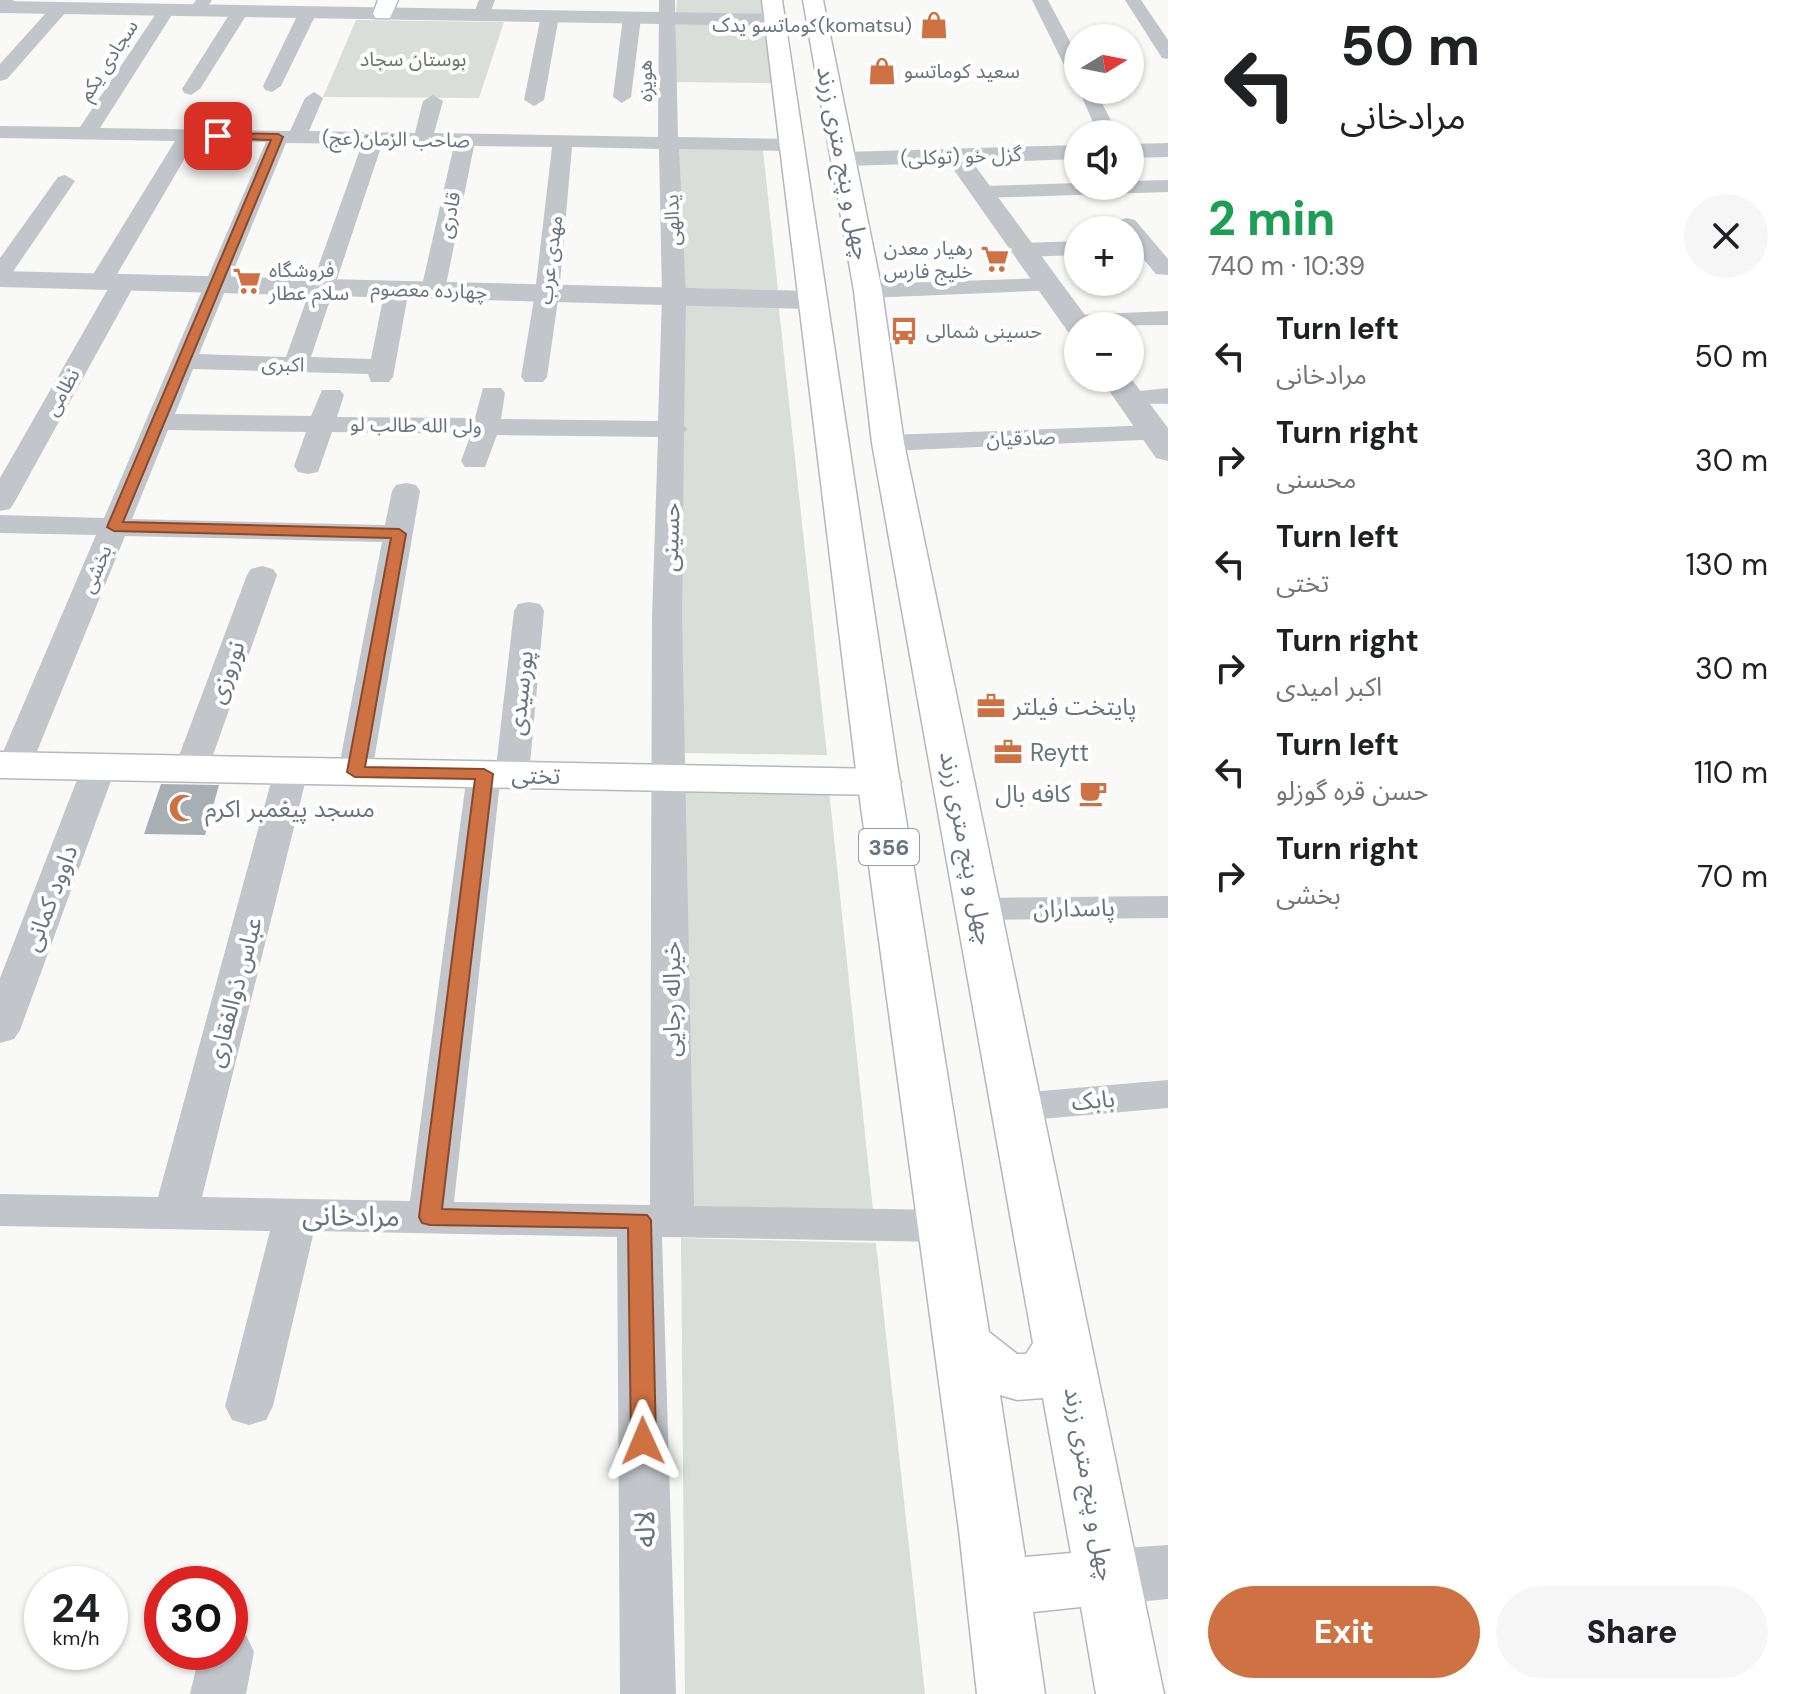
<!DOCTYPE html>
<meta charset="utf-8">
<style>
:root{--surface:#fff;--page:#f6f6f6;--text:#202124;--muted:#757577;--accent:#cf7243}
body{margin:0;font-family:"DM Sans","Noto Sans Arabic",sans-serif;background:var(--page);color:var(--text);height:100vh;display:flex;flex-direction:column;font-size:30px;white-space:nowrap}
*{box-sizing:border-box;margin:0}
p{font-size:26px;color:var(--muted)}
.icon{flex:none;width:44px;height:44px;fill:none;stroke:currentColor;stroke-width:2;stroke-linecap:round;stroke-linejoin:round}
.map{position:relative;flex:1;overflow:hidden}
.sheet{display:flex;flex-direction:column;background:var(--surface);width:640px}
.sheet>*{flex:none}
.guide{background:#fff;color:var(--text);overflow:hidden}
.needle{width:52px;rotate:80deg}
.controls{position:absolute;left:1064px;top:24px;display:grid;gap:16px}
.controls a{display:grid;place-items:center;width:80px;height:80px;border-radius:50%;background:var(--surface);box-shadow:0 2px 6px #0004;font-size:40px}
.speed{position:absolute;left:24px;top:1566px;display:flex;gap:16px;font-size:40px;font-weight:700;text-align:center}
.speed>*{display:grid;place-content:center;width:104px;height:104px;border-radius:50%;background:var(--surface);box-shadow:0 2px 6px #0004;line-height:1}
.speed small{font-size:20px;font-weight:400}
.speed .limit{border:12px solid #d22;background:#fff;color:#111}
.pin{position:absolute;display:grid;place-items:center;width:68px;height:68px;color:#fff;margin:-34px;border-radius:16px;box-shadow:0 4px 12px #0006}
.me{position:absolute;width:88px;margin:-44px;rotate:359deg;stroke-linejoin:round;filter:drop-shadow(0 0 6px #0008)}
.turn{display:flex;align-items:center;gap:28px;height:168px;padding:0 40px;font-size:36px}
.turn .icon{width:104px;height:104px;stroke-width:2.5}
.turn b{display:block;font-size:56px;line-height:68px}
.round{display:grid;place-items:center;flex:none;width:84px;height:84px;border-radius:42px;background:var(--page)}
.head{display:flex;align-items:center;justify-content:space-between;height:136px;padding:0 40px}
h1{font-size:48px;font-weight:800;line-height:60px;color:#1e9e55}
.button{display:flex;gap:16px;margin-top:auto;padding:16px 40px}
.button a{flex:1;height:92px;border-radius:48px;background:var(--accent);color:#fff;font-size:32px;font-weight:800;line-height:92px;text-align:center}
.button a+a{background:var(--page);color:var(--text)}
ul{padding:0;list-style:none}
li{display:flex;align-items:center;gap:24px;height:104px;padding:0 40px}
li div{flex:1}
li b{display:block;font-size:30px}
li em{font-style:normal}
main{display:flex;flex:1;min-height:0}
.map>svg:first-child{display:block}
.green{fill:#d9ded8}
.building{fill:#a7aeb4}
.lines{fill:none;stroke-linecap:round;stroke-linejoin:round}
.secondary-casing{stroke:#b5b9bd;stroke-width:3}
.primary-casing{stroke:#b4b7bb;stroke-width:3}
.minor{fill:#c2c5c9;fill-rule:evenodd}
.tertiary{fill:#c2c5c9;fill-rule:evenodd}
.secondary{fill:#fff;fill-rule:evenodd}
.primary{fill:#fff;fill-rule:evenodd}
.route{fill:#cf7243;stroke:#874a2c;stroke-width:2}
.labels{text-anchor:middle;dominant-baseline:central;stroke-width:8;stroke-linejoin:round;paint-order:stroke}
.far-poi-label{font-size:20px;fill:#68737f;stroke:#fff;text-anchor:start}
.far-park-label{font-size:20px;fill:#677866;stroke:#fff}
.far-street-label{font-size:20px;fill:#68737f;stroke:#fff}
.shield{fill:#fff;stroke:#959da5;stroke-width:2}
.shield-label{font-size:22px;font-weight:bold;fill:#68737f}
.street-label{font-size:24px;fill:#68737f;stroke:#fff}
.poi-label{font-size:24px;fill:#68737f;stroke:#fff;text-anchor:start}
.near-street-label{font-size:28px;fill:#68737f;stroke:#fff}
</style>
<main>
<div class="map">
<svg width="1168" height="1694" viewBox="0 0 1168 1694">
<rect width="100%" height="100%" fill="#f9faf8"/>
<g class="green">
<polygon points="677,0 763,0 766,16 676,15"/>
<polygon points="356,20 504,22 479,98 323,97"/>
<polygon points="676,21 765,22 774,83 673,82"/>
<polygon points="676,149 763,150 778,290 677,288"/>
<polygon points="681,300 778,300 827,755 680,753"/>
<polygon points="678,787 829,790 873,1210 681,1206"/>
<polygon points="681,1238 876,1243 925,1694 685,1694"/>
</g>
<polygon class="building" points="161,784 219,785 205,835 144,834"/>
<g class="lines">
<defs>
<g id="secondary">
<polygon points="378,0 398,0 390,18 376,18 373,14"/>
<polygon points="0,752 880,769 895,773 901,782 895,791 880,795 0,778"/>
</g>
<path id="primary" d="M 762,0 L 782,0 L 898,770 L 989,1332 L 1017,1354 L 1026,1354 L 1033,1343 L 872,443 L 854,291 L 803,0 L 823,0 L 882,291 L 904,443 L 1164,1694 L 1096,1694 L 1081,1607 L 1033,1612 L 1045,1694 L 977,1694 L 959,1530 L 856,770 ZM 1000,1395 L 1017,1400 L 1043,1398 L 1071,1553 L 1025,1557 Z"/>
</defs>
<use href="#secondary" class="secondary-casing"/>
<use href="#primary" class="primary-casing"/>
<g class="minor">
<polygon points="0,0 14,0 6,10 0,11"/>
<polygon points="196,0 212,0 203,14 197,15 189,10"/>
<polygon points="479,0 495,0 488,19 476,19 473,15"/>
<path d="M 659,0 L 675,0 L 678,137 L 792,139 L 802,145 L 792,151 L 679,149 L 686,297 L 684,425 L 687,429 L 684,433 L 682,617 L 694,1206 L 943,1210 L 959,1215 L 965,1226 L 959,1237 L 943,1242 L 662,1237 L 676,1694 L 620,1694 L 617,1237 L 314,1231 L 273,1406 L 266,1420 L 249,1425 L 232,1420 L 225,1406 L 270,1231 L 0,1226 L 0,1194 L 158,1197 L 274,771 L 279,764 L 291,761 L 303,764 L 308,771 L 202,1197 L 410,1201 L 467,774 L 472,767 L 484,764 L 496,767 L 514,611 L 518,604 L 529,602 L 540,604 L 544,611 L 529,775 L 524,782 L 512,785 L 500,782 L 454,1202 L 650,1205 L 652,617 L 658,437 L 497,435 L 485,467 L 465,467 L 461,461 L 471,434 L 332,432 L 318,472 L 308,474 L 298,472 L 294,466 L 306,432 L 168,430 L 132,519 L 385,525 L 392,491 L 396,485 L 406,483 L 416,485 L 420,491 L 372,772 L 367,779 L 355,782 L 343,779 L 338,772 L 382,542 L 125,536 L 31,766 L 26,773 L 14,776 L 2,773 L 0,759 L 96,535 L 0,533 L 0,515 L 104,518 L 266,142 L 195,141 L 113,281 L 109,286 L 93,286 L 89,281 L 175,141 L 0,138 L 0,126 L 80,127 L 161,6 L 167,5 L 175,10 L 100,128 L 290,131 L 305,98 L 314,92 L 323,98 L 309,131 L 415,133 L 423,101 L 433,95 L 443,101 L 434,133 L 658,137 ZM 286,143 L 362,144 L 286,357 L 199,354 ZM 382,144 L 454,145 L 421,290 L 425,295 L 441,295 L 445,290 L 474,146 L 552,147 L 535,293 L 521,377 L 525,382 L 543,382 L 547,377 L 559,293 L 572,147 L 659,149 L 662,297 L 658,421 L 501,419 L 505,393 L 501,388 L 483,388 L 475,418 L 337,417 L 344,395 L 340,390 L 322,390 L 311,416 L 175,414 L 193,369 L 368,374 L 371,382 L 389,382 L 393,377 L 409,289 L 405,284 L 389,284 L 385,289 L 371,359 L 311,357 Z"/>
<polygon points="1032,0 1048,0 1078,57 1078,81 1069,75"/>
<polygon points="1125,0 1141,0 1168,40 1168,59 1162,58"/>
<polygon points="60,3 66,4 68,8 66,12 7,79 0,81 0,64 54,4"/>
<polygon points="240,6 249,11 200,89 191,95 184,93 182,89 234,7"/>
<polygon points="308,7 317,12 281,86 272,92 265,90 263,86 299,12"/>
<polygon points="550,11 559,16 544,100 534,106 524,100 541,16"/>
<polygon points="632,13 641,18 631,97 622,103 613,97 623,18"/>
<polygon points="1078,88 1095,90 1118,134 1098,134"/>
<polygon points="65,175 75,181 8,279 0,281 0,258 58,177"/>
<polygon points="1168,180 1168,192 982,198 971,192 982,186 1078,183 1078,186 1130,186 1130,181"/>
<polygon points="1127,218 1135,220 1168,259 1168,275 1156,274 1130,243 1130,230 1119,230 1116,225 1119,220"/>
<polygon points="1078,241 1078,255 1023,257 1012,250 1023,243"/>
<polygon points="124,275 132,277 136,282 14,503 10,509 0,511 0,478 112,282 116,277"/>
<polygon points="1049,278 1057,280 1061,285 1057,290 868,298 860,296 856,291 860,286 868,284"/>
<polygon points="1168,311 1168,325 1078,326 1075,329 1066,327 1063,322 1066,317 1075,315"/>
<polygon points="1168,388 1168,404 1121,403 1117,398 1121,393"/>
<polygon points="1155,425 1164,427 1168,433 1164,439 888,451 879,449 875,443 879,437 888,435"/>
<polygon points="262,566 273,569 277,575 208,769 203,776 191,779 179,776 174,769 247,575 251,569"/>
<polygon points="99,757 111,760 116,767 20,1030 14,1039 0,1043 0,978 82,767 87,760"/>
<polygon points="1168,896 1168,918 979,920 966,917 960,909 966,901 979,898"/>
<polygon points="1168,1080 1168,1108 1018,1121 1003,1117 997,1107 1003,1097 1018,1093"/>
<polygon points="230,1629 246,1635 254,1652 246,1694 190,1694 200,1652 230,1652"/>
</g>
<g class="tertiary">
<polygon points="0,1 774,14 785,20 774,26 0,13"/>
<polygon points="1168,143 1168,157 1130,158 1130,144"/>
<polygon points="1078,145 1078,159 973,163 1093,326 1078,326 1078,335 1068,332 949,163 844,166 835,164 832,159 835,154 844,152"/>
<polygon points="0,271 811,291 821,294 825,300 821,306 811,309 0,287"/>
<polygon points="1130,377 1168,428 1168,461 1156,458 1100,378"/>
<polygon points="1168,1545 1168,1599 1107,1605 1084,1597 1075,1577 1084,1557 1107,1549"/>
</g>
<use href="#secondary" class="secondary"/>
<use href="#primary" class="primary"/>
</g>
<polygon class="route" points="218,133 278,134 283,137 123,522 399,529 406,534 365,767 484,769 493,774 442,1209 647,1215 651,1220 656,1441 652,1449 643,1452 635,1449 631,1441 628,1228 430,1225 422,1223 419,1217 475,779 355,777 347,772 391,538 114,531 107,527 271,140 214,138 214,134"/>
<defs>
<symbol id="shop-bare" viewBox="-9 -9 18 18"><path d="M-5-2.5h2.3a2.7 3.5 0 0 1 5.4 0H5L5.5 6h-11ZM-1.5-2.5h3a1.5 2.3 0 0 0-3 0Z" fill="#cf7243" stroke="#fff" stroke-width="2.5" paint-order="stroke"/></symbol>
<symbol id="supermarket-bare" viewBox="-9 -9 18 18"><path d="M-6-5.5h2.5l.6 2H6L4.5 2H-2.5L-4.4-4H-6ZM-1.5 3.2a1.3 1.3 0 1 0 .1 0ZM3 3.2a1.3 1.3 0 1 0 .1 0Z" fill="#cf7243" stroke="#fff" stroke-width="2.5" paint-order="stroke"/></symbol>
<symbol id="bus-bare" viewBox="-9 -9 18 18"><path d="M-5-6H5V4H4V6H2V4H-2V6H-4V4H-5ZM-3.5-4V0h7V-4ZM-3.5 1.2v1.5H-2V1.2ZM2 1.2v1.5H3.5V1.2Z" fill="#cf7243" stroke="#fff" stroke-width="2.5" paint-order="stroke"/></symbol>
<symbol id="office-bare" viewBox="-9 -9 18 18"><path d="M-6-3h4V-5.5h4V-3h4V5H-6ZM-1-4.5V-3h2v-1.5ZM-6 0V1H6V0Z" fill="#cf7243" stroke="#fff" stroke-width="2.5" paint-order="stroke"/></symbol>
<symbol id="cafe-bare" viewBox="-9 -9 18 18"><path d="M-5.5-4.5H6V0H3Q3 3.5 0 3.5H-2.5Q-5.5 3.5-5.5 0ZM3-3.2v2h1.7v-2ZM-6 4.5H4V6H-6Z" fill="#cf7243" stroke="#fff" stroke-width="2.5" paint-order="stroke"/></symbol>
<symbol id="mosque-bare" viewBox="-9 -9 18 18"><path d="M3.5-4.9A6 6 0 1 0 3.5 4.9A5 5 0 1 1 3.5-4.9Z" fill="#cf7243" stroke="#fff" stroke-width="2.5" paint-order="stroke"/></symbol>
</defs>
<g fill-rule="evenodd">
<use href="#shop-bare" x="914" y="5" width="40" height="40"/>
<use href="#shop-bare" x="862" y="51" width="40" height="40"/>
<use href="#supermarket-bare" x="975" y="239" width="40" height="40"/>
<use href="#supermarket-bare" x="227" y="261" width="40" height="40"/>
<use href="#bus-bare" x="884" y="311" width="40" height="40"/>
<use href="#office-bare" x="971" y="686" width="40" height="40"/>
<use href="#office-bare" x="988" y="732" width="40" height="40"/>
<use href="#cafe-bare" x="1073" y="773" width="40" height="40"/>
<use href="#mosque-bare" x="163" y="788" width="40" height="40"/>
</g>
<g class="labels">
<g class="far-poi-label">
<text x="912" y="25" text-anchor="end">کوماتسو یدک(komatsu)</text>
<text x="904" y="71">سعید کوماتسو</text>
<text x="973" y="248" text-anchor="end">رهیار معدن<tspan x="973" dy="23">خلیج فارس</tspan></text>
<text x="269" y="270">فروشگاه<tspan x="269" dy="23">سلام عطار</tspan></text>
<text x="926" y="331">حسینی شمالی</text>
</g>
<g class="far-park-label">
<text x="413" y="59">بوستان سجاد</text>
</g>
<g class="far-street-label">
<text transform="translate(108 60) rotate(-57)">سجادی یکم</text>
<text transform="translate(645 81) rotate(-91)">هویزه</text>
<text transform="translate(396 139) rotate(1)">صاحب الزمان(عج)</text>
<text transform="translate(961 156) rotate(-2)">گزل خو (توکلی)</text>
<text transform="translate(449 215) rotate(-78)">قادری</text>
<text transform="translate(672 220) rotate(-92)">یدالهی</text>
<text transform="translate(550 260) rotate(-83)">مهدی عرب</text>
<text transform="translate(429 290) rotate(2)">چهارده معصوم</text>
<text transform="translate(283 364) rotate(2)">اکبری</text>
<text transform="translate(62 392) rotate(-61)">نظامی</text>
<text transform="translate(416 425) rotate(1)">ولی الله طالب لو</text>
<text transform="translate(1021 438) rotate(-2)">صادقیان</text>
<text transform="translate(96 569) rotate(-67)">بخشی</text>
</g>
<rect class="shield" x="859" y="829" width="60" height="36" rx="6"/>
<g class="shield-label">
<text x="889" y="847">356</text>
</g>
<g class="street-label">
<text transform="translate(844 163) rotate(79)">چهل و پنج متری زرند</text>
<text transform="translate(670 537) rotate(-88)">حسینی</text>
<text transform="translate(226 672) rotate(-70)">نوروزی</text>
<text transform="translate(520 693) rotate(-84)">پورسیدی</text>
<text transform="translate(536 775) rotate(1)">تختی</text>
<text transform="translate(967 848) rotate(79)">چهل و پنج متری زرند</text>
<text transform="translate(50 898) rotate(-69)">داوود کمانی</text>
<text transform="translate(1074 908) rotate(-1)">پاسداران</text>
<text transform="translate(234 992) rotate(-75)">عباس ذوالفقاری</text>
<text transform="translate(671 999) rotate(-90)">خیراله رجایی</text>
<text transform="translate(1093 1100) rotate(-5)">بابک</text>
<text transform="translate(1090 1484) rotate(80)">چهل و پنج متری زرند</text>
</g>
<g class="poi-label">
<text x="1013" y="706">پایتخت فیلتر</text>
<text x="1030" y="752">Reytt</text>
<text x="1071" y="793" text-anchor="end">کافه بال</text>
<text x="205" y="808">مسجد پیغمبر اکرم</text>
</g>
<g class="near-street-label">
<text transform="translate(351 1216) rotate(1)">مرادخانی</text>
<text transform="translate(645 1529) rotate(-91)">لاله</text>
</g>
</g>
</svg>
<div class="controls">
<a><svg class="needle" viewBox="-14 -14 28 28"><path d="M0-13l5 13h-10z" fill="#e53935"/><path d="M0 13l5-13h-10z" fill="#757577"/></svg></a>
<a><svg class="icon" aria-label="sound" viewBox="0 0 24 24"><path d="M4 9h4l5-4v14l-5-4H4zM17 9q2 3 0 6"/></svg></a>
<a>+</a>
<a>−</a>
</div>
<div class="speed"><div>24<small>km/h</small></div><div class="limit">30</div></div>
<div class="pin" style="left:218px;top:136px;background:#d93025"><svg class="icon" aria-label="arrive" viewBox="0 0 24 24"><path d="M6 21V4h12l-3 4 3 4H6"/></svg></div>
<svg class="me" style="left:643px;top:1441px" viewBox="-20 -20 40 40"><path d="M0-17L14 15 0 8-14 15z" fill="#cf7243" stroke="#fff" stroke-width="4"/></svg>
</div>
<section class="sheet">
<div class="guide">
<div class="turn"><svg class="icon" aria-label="left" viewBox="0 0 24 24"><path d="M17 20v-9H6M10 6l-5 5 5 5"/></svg><div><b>50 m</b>مرادخانی</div></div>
</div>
<div class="head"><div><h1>2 min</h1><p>740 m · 10:39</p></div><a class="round"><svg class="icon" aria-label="close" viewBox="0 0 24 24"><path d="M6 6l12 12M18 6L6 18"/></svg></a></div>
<ul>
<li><svg class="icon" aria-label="left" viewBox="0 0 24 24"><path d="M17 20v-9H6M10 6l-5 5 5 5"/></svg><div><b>Turn left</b><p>مرادخانی</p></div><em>50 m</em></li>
<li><svg class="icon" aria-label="right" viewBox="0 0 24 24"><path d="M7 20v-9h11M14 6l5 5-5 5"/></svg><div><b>Turn right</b><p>محسنی</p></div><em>30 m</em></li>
<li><svg class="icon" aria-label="left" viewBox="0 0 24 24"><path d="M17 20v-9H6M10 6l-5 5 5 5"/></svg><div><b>Turn left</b><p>تختی</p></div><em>130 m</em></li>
<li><svg class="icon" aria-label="right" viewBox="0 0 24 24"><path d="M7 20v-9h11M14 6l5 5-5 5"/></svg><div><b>Turn right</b><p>اکبر امیدی</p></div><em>30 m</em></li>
<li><svg class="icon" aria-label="left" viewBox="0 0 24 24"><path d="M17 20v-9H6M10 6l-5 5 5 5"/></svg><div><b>Turn left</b><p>حسن قره گوزلو</p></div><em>110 m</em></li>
<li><svg class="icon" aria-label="right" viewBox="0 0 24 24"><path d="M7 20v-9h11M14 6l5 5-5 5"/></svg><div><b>Turn right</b><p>بخشی</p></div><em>70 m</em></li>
</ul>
<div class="button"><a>Exit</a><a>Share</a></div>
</section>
</main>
